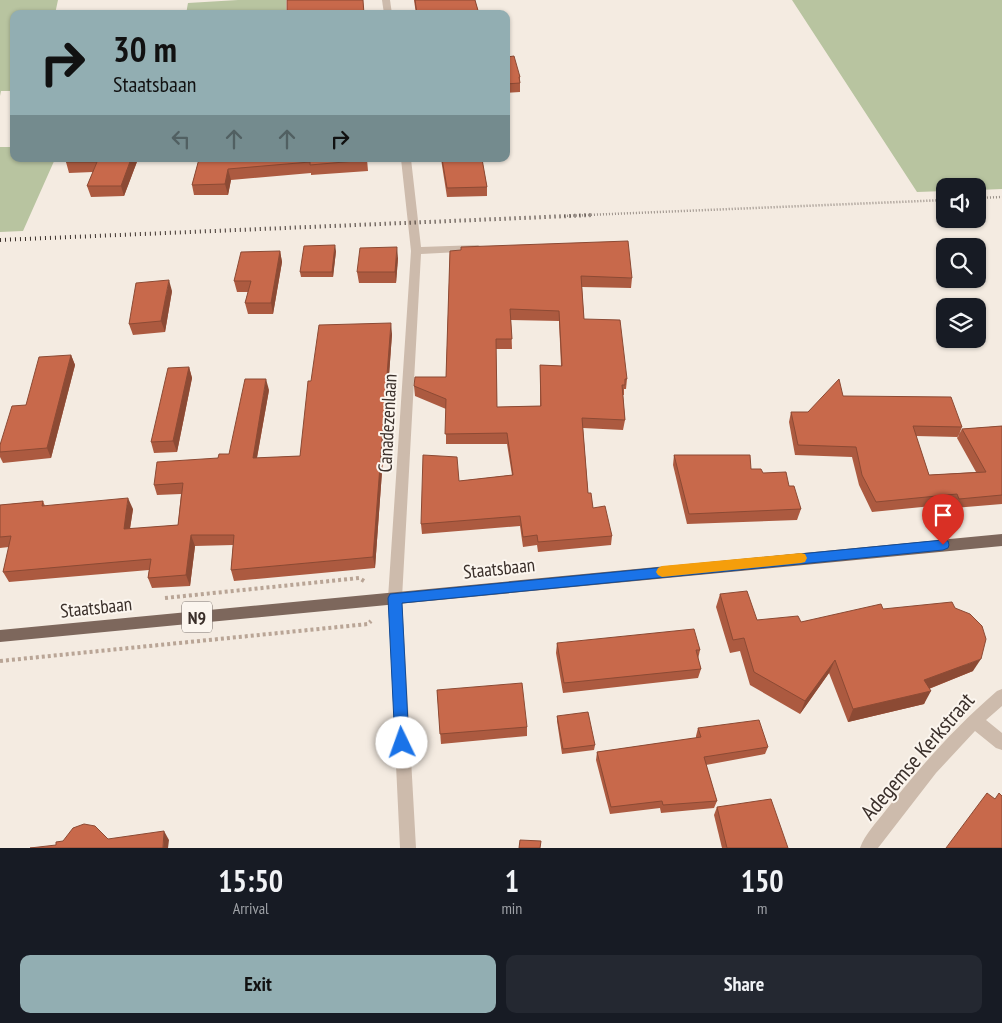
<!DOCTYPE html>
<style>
:root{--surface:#171b24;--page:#242831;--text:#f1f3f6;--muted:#9ea1a6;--accent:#92aeb2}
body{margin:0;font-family:"PT Sans Narrow",sans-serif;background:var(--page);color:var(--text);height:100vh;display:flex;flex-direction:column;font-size:19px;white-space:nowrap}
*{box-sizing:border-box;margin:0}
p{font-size:16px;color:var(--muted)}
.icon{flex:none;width:28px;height:28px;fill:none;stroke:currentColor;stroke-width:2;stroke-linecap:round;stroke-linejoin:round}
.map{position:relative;height:848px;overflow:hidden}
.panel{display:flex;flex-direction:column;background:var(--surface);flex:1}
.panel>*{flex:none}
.top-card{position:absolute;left:10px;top:10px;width:500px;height:152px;border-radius:10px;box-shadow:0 1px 4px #0004;background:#92aeb2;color:#111;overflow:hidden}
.fabs{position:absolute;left:936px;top:178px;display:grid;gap:10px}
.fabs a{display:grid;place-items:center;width:50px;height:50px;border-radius:10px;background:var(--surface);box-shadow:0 1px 4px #0004;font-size:25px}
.pin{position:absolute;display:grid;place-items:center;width:42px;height:42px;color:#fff;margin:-51px -21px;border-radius:50% 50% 50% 0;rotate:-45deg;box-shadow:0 0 5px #0007}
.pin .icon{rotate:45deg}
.me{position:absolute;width:55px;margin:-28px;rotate:357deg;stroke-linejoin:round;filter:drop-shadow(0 0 4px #0008)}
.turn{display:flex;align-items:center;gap:18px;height:105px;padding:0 20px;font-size:22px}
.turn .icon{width:65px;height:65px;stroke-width:2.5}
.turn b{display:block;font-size:35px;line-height:42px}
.lanes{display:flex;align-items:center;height:48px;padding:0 20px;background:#0003;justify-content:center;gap:25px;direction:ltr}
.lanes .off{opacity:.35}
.eta{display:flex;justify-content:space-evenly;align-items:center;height:85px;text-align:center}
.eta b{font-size:30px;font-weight:600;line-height:35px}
.button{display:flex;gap:10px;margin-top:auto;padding:10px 20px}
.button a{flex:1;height:58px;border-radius:10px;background:var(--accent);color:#111;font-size:20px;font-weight:600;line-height:58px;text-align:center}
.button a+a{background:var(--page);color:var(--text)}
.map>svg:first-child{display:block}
.green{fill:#b8c4a0}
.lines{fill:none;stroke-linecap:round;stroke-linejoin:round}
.path{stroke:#b9a596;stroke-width:4;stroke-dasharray:3 3;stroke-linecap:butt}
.minor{fill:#cdbbac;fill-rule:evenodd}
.major{fill:#7d675c;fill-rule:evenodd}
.rail-far1{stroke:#3b302b;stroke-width:2.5;stroke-dasharray:0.5 2.5;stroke-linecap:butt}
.rail{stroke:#3b302b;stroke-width:4;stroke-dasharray:1 4;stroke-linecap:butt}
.wall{fill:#ac5a40;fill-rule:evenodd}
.shaded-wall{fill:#8c4a34}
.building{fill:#c8694b;stroke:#8c4a34;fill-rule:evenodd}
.route{fill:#1a73e8;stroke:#114b97}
.slow{fill:#f59e0b}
.labels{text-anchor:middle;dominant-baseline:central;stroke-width:4;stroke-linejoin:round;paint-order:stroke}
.shield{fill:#fbf5ee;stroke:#756b66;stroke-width:1}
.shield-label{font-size:18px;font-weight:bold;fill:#3b302b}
.street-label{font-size:19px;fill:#3b302b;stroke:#fbf5ee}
.near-street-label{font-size:22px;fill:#3b302b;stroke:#fbf5ee}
</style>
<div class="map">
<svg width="1002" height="848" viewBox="0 0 1002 848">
<rect width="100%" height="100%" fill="#f4ebe1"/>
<g class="green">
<polygon points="0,0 58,0 55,14 14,14 14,91 1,91 0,96"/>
<polygon points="238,0 286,0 286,14 186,14 188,3"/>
<polygon points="792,0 1002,0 1002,189 978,190 978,186 945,186 945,191 917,192"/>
<polygon points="0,147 14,147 14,159 55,159 23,231 0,232"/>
</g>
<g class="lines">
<g class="path">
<polyline points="165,598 359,578 364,581"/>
<polyline points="0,661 368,624 371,621"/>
</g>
<g class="minor">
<polygon points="382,0 390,0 392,14 384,14"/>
<polygon points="401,159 411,159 421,247 478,245 483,248 478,251 421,254 402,598 416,848 400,848 388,598 411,251"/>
<path d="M 1002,689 L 1002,706 L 986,720 L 1002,733 L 1002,750 L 996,748 L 975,731 L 936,773 L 878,848 L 860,848 C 865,834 877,822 886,810 C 920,767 955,727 997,691 Z"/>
</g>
<polygon class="major" points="1002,534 1002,546 0,642 0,630"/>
<g class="rail-far1">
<polyline points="978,198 1002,197"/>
<polyline points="564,216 945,200"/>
</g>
<polyline class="rail" points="0,240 593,215"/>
</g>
<g class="wall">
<polygon points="414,0 475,0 479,14 416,14"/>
<polygon points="506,52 507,57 520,77 520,92 506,93"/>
<polygon points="67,159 144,159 138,159 124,196 91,197 87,186 93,172 69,173 66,162"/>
<polygon points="199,159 367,159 368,171 311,175 311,173 231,180 228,195 194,195 192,185"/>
<polygon points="441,159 482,159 487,187 487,196 447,197"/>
<polygon points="280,251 282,262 273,314 248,314 245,303 248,292 237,292 234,281"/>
<polygon points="336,251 333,277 301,277 300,272"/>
<path d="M 450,251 L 632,278 L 631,288 L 582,287 L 584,319 L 627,379 L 626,389 L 624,389 L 624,395 L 623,395 L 625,420 L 623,430 L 583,428 L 588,493 L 593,508 L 612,536 L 611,545 L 538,552 L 537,545 L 523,547 L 520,526 L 422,534 L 421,524 L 459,481 L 512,475 L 507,444 L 446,444 L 446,409 L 415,396 L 414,386 L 446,377 ZM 511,320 L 559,321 L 561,366 L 540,365 L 540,406 L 497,407 L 496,349 L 512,349 Z"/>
<polygon points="398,258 396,283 359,283 357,272"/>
<polygon points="172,291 165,332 133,335 129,324"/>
<polygon points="392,334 375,568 234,581 231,570 233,545 195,546 190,586 152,588 148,578 149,570 9,582 3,572 9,547 0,548 0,505 43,501 45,506 133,509 130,529 178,525 181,494 157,495 154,485 218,458 229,454 269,390 257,458 300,456 311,381"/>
<polygon points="71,355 75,365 51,458 3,463 0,457 0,445 26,405"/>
<polygon points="189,367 192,378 177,452 154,453 151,442"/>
<polygon points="843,396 962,427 958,437 916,436 929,475 976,472 957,438 962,429 1002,426 1002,504 954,508 952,504 872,512 859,485 852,457 795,455 789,422 791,412 808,412"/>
<polygon points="674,455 763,473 789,486 801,509 797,520 687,524 673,465"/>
<polygon points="720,594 757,620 801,622 883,609 973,671 929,689 924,704 848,722 829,673 800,714 750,685 740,651 730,653 716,607"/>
<polygon points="557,643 700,650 698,659 701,669 698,678 563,693 556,653"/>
<polygon points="437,690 527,727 527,736 441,744"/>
<polygon points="557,716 595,745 594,750 562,754 557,721"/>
<polygon points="698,728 768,747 765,754 706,765 717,801 714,808 661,813 660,808 610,814 596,760 597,752 696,738 696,736"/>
<polygon points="717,807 788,848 722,848 714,815"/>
</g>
<g class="shaded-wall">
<polygon points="131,159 138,159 124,196 121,186"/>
<polygon points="228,169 231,180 228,195 225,184"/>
<polygon points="335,245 336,251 333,277 332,272"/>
<polygon points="397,247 398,258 396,283 395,272"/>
<polygon points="280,251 282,262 273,314 271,303"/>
<polygon points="169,280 172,291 165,332 161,321"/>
<polygon points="391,323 392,334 375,568 373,557"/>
<polygon points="71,355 75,365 51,458 47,448"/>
<polygon points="189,367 192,378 177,452 173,441"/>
<polygon points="266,379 269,390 255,468 253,458"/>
<polygon points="128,498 133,509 128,540 124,529"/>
<polygon points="191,535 195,546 190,586 186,575"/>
<polygon points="981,659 973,671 918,693 924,680"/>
<polygon points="835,660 829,673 800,714 805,701"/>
<polygon points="931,691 924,704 848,722 853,709"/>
<polygon points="164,831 169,840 168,848 163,848"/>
</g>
<g class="building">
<polygon points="287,0 363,0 364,14 287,14"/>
<polygon points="415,0 475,0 479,14 417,14"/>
<polygon points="506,52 507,57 514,56 520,77 519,77 520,83 506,84"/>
<polygon points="67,159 131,159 121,186 87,186 97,162 66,162"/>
<polygon points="199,159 367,159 367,160 310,165 310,162 228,169 225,184 192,185"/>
<polygon points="442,159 482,159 487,187 447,188"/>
<path d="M 628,241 L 632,278 L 581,276 L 584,319 L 620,320 L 627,379 L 625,379 L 625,385 L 622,385 L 625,420 L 582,418 L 588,493 L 591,493 L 593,508 L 605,506 L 612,536 L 538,542 L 537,535 L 523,537 L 520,516 L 421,524 L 423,455 L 457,457 L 459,481 L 513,475 L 507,433 L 445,434 L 446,399 L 414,386 L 415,377 L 446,377 L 450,251 L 461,250 L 461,247 ZM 510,309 L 559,311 L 562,366 L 540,365 L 541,406 L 497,407 L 496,339 L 512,339 Z"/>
<polygon points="335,245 332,272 300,272 304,246"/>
<polygon points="397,247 395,272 357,272 360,248"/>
<polygon points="280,251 271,303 245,303 251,281 234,281 241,252"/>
<polygon points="169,280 161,321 129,324 136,283"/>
<polygon points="391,323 373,557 231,570 234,535 191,535 186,575 148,578 151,559 3,572 11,536 0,537 0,505 43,501 42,506 128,498 124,529 178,525 183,483 154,485 157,462 218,458 219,454 229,454 245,379 266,379 253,458 300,456 307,391 308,381 311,381 319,325"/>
<polygon points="71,355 47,448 0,452 0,445 12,406 26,405 39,357"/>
<polygon points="189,367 173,441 151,442 168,368"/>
<polygon points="839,379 843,396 951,397 962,427 913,426 929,475 986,472 962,429 1002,426 1002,495 959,499 957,494 876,502 862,475 856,447 798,445 791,412 808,412"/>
<polygon points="674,455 750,455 751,469 761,469 763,473 786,472 789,486 794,486 801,509 689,514"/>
<polygon points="747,591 757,620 798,616 801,622 881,604 883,609 952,602 955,608 970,614 982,626 986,639 981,659 924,680 931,691 853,709 835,660 805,701 754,672 744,638 733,640 720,594"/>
<polygon points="694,629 700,650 696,650 701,669 564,683 557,643"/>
<polygon points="522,683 527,727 440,734 437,690"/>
<polygon points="588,712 595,745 563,749 557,716"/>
<polygon points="759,720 768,747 704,757 717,801 663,805 662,801 611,807 597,752 701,737 698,728"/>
<polygon points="987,793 995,799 999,793 1002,796 1002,848 946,848"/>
<polygon points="771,799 788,848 727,848 717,807"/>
<polygon points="84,824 95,826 108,839 164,831 163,848 30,848 56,845 56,842 63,841 73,828"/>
<polygon points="520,840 541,841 540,848 519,848"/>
</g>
<polygon class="route" points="943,540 948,541 949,545 948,548 943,550 402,603 409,743 407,748 402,750 397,748 395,743 388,598 390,594"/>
<polygon class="slow" points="801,553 805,554 807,558 805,562 801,563 662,577 658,575 656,572 658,568 662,566"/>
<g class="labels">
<rect class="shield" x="182" y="601.5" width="30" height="31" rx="4"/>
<g class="shield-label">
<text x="197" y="617">N9</text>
</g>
<g class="street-label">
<text transform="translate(387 423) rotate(-87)">Canadezenlaan</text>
<text transform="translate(499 568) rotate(-6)">Staatsbaan</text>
<text transform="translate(96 607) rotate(-6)">Staatsbaan</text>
</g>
<g class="near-street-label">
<text transform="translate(917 756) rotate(-49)">Adegemse Kerkstraat</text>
</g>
</g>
</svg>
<div class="fabs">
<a><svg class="icon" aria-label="sound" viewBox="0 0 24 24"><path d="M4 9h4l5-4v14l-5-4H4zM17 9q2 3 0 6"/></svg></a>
<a><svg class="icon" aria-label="search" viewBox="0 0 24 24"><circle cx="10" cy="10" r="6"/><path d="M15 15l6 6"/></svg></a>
<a><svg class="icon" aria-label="layers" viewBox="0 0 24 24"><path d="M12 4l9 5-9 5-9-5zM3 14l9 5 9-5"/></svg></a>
</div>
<div class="pin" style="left:943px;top:545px;background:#d93025"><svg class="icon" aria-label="arrive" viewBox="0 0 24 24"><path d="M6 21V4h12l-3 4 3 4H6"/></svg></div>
<svg class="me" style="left:402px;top:743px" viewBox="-20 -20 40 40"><circle r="19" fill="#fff"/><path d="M0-13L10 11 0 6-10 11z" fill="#1a73e8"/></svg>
<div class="top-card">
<div class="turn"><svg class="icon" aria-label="right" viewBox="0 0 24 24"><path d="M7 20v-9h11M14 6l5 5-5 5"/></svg><div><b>30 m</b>Staatsbaan</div></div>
<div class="lanes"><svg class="icon off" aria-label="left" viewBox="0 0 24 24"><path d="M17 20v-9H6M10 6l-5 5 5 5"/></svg><svg class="icon off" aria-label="ahead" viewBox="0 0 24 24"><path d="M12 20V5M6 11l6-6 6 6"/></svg><svg class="icon off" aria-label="ahead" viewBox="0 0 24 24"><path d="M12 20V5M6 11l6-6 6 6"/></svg><svg class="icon" aria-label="right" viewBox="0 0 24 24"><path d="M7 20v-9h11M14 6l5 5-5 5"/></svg></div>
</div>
</div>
<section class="panel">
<div class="eta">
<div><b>15:50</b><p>Arrival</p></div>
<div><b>1</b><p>min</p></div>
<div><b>150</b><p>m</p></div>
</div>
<div class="button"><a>Exit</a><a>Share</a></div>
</section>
